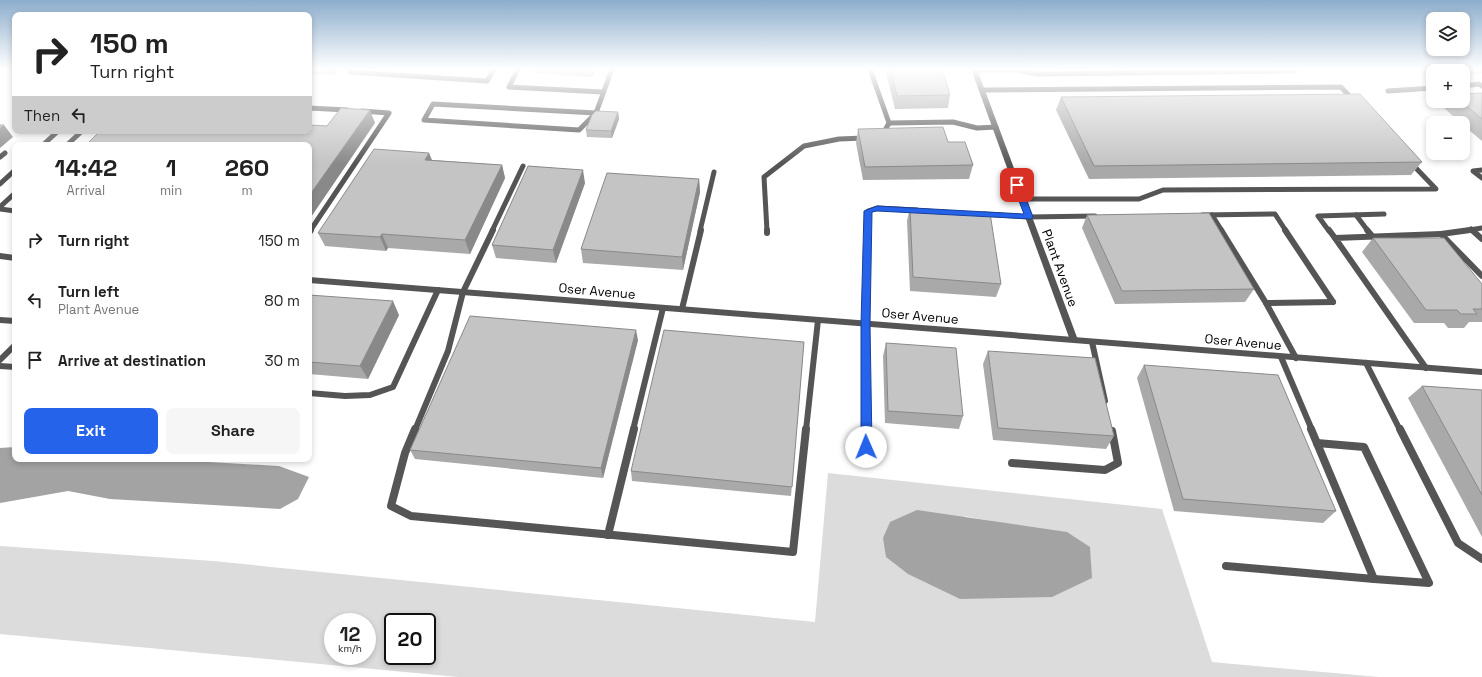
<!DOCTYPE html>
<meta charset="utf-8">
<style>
:root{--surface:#fff;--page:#f6f6f6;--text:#222;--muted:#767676;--accent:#2563eb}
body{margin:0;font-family:"Space Grotesk",sans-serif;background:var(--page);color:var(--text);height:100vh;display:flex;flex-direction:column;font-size:15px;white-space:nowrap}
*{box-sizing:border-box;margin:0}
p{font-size:13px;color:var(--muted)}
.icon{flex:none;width:22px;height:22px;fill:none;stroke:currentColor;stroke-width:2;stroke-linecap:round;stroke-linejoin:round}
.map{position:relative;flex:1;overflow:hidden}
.drawer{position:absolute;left:12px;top:142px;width:300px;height:320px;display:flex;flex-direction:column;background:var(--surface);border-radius:8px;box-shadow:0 2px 6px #0003}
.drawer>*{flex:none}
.banner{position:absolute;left:12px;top:12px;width:300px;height:122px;border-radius:8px;box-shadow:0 2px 6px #0003;background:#fff;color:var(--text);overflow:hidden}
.controls{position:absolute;left:1426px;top:12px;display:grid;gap:8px}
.controls a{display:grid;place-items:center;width:44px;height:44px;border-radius:8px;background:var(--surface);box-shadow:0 2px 6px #0003;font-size:20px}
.speed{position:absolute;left:324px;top:613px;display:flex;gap:8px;font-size:20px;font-weight:700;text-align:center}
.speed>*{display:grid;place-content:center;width:52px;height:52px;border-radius:50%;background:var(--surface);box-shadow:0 2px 6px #0003;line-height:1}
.speed small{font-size:10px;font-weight:400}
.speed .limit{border:2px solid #111;border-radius:6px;background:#fff;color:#111}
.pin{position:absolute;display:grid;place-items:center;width:34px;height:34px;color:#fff;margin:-17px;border-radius:8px;box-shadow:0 2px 6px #0006}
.me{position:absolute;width:44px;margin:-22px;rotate:359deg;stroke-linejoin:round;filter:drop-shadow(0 0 3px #0008)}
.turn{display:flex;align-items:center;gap:14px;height:84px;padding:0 12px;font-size:18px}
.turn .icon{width:52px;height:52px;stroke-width:2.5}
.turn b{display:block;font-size:28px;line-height:34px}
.then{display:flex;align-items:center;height:38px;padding:0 12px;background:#0003;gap:8px;font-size:15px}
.eta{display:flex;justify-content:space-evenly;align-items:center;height:68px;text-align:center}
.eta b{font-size:24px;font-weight:700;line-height:28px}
.action{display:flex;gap:8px;margin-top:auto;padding:8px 12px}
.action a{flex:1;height:46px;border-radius:8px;background:var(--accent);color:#fff;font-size:16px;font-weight:700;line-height:46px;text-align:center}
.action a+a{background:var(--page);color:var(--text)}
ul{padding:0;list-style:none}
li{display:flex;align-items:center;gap:12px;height:60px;padding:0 12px}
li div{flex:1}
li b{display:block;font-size:15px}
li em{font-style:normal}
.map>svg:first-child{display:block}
.green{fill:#dcdcdc;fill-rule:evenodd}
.water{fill:#a3a3a3}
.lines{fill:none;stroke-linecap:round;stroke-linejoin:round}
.service-far2{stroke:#555;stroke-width:5}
.service-far1{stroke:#555;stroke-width:6}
.service{stroke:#555;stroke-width:8}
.minor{fill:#555;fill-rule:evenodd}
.tertiary{fill:#555;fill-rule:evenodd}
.wall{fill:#a9a9a9}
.shaded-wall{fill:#898989}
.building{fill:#c4c4c4;stroke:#898989}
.route{fill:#2563eb;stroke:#184099}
.labels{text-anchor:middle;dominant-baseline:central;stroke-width:3;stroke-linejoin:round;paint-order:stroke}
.street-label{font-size:13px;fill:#000;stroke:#fff}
</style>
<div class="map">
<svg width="1482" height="677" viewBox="0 0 1482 677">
<rect width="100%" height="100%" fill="#fff"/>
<path class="green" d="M 828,473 L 1162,509 L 1212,662 L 1379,677 L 458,677 L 0,634 L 0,546 L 213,561 L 815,622 ZM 964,516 L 1017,526 L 1052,597 ZM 333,622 L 367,622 L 367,656 L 333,656 ZM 393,622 L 427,622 L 427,656 L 393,656 Z"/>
<g class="water">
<polygon points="15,447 15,459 157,459 279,466 309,477 298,499 280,509 110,499 68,491 0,503 0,448"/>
<polygon points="917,510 1067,532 1090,547 1092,578 1052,597 960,599 908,574 886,557 883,538 890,522"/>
</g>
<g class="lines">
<g class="service-far2">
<polyline points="352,69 350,72 487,81 494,69"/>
<polyline points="518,69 509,87 603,92"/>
<polyline points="870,69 889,123 953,122 977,128 996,127"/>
<polyline points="974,70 1016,70 1038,74 1294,71 1292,69"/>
<polyline points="1463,86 1479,84 1482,86"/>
<polyline points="982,90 1341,87 1353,100"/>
<polyline points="1388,91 1433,88"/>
<polygon points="433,104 596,113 579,130 424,120"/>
<polyline points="309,108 347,110"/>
<polyline points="596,113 612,69"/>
<polyline points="883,134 889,123"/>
<polyline points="43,145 58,131"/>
<polyline points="67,145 82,131"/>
<polyline points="0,157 5,153"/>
<polyline points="1482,170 1473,171 1482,178"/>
<polyline points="0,184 15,170"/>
<polyline points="1022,199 1139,199 1163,190 1436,189 1412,164"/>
<polyline points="0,207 15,193"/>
<polyline points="0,209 15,211"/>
<polyline points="984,214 1029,217 1095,216"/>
<polyline points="1202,215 1275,214 1286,231"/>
<polyline points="1212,215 1222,231"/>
<polyline points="1356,215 1368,231"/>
<polyline points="1471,229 1473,231"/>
<polyline points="310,231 389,113 362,111"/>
<polyline points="492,231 523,166"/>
<polyline points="700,231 714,172"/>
<polyline points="767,231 764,177 804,146 839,139 864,138"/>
<polyline points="867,231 868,211 877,208 917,210"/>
<polyline points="1329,231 1318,216 1384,214"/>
<polyline points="1463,231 1482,228"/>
</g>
<g class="service-far1">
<polyline points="767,230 767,233"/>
<polyline points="1221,230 1266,303"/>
<polyline points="1285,230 1333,302"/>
<polyline points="1329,230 1335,238"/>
<polyline points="1367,230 1373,237"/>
<polyline points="1470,230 1441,234 1482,276"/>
<polyline points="1472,230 1482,239"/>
<polyline points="309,233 311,230"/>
<polyline points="682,309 701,230"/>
<polyline points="0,320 15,321"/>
<polyline points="1092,342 1105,401"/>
<polyline points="1281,357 1312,430"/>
<polyline points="1296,358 1266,303 1333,302"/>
<polyline points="0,360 15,345"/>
<polyline points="1366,363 1400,430"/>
<polyline points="0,366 15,367"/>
<polyline points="1426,368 1335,238 1441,234"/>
<polyline points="309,393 345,396 370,395 393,387 438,290"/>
<polyline points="415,430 448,351 463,292 493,230"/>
<polyline points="633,430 663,308"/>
<polyline points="806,430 818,320"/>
<polyline points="867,430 865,324 868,230"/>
</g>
<g class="service">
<polyline points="415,429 405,453 391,506 411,516 793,552 806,429"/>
<polyline points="867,429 867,447"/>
<polyline points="1400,429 1458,543 1482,559"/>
<polyline points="1317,443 1364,447 1429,583 1374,579"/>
<polyline points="1012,463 1105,470 1118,463 1112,431"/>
<polyline points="608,535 634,429"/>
<polyline points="1226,566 1374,579 1311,429"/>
</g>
<polygon class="minor" points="971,69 977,69 1078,340 1077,342 1071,342 1070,340"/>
<g class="tertiary">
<polygon points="0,253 15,255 15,261 0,259"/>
<polygon points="309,277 1482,369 1482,375 309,283"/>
</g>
</g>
<g class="wall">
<polygon points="309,69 338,69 335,75 309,74"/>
<polygon points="532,69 595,69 592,77 533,73"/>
<polygon points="885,69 942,69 950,95 948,108 895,109"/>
<polygon points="1421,69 1482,69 1482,73 1463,75 1463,71 1433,71 1433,77 1431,77"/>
<polygon points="1482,93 1482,141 1463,125 1463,123 1461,123 1444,108 1449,101 1463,101"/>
<polygon points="1061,97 1422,162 1411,175 1089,179 1056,110"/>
<polygon points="618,112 619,119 612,138 587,137 586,130"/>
<polygon points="858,129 948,142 973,165 969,179 863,180 856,143"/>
<polygon points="429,153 432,160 502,165 505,178 470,254 388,248 386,251 325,246 318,233"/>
<polygon points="699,179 700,192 683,270 583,263 581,249"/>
<polygon points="585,183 556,263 496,258 492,245"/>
<polygon points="910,208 1001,284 996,297 910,291 907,221"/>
<polygon points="1087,215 1254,289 1245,302 1115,304 1082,228"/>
<polygon points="1373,238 1482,284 1482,322 1469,322 1464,328 1448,328 1444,323 1414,323 1362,252"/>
<polygon points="309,295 399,315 368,379 309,374"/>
<polygon points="638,340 603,478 415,459 410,450"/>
<polygon points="804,342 791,496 632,481 631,471"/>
<polygon points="886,343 963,416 959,429 885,423 883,356"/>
<polygon points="988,351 1114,436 1106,449 993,440 983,364"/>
<polygon points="1144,365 1336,511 1323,523 1174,511 1137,378"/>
<polygon points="1422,386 1482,390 1482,537 1408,398"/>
</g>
<g class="shaded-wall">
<polygon points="332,69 338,69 335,75"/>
<polygon points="591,69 595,69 592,77"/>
<polygon points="370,110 375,123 309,220 309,196"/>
<polygon points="618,112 619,119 612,138 611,131"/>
<polygon points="4,125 13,137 0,148 0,129"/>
<polygon points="429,153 434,166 425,160"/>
<polygon points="502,165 505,178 470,254 465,240"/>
<polygon points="583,170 585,183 556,263 553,250"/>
<polygon points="699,179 700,192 683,270 682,257"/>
<polygon points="382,234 388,248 386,251 380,237"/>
<polygon points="393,301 399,315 368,379 360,366"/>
<polygon points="636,330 638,340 603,478 601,468"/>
</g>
<g class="building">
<polygon points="890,69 942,69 950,95 897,96"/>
<polygon points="1482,93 1482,119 1461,101 1463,101 1463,94"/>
<polygon points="1360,94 1422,162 1094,166 1061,97"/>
<polygon points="341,108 370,110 309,196 309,145 86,145 100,131 309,131 309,125 327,126"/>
<polygon points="596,111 618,112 611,131 586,130 592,115"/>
<polygon points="0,125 4,125 0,129"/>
<polygon points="943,127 948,142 965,142 973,165 865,167 858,129"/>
<polygon points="374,149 429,153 425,160 502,165 465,240 382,234 380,237 318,233"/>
<polygon points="528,166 583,170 553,250 492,245"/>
<polygon points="607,173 699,179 682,257 581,249"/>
<polygon points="910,208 990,213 1001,284 913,277"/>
<polygon points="1209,213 1254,289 1122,291 1087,215"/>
<polygon points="1373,238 1444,238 1482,284 1482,309 1473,309 1477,314 1461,314 1457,310 1426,310"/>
<polygon points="309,295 393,301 360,366 309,362"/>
<polygon points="470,316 636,330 601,468 410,450"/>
<polygon points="664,330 804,342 792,487 631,471"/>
<polygon points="886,343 956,348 963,416 888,411"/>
<polygon points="988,351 1095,358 1114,436 998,428"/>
<polygon points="1144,365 1278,375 1336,511 1183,499"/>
<polygon points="1422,386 1482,390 1482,495"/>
</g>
<linearGradient id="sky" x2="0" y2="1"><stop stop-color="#8cadcc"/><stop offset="0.42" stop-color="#fff"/><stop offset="1" stop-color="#fff" stop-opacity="0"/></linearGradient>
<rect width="1482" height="164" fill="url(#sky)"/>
<polygon class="route" points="1014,183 1021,185 1033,217 1031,219 877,211 872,212 870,324 872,447 870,450 863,450 861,447 861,324 864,211 877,206 1024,214 1013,185"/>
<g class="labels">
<g class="street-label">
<text transform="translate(1060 268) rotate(70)">Plant Avenue</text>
<text transform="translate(597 291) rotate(5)">Oser Avenue</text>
<text transform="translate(920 316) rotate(5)">Oser Avenue</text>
<text transform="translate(1243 342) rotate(5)">Oser Avenue</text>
</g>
</g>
</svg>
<div class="controls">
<a><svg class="icon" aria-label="layers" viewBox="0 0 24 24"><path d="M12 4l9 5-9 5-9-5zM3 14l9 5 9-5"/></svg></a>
<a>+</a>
<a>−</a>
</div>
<div class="speed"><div>12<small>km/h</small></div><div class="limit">20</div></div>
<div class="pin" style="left:1017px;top:185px;background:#d93025"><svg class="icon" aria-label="arrive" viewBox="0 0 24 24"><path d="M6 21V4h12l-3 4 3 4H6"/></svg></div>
<svg class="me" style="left:866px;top:447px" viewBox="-20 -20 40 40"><circle r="19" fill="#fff"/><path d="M0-13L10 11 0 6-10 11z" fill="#2563eb"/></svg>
<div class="banner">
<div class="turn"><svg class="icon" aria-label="right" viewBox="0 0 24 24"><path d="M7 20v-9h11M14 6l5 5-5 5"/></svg><div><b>150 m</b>Turn right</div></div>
<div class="then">Then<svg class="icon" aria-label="left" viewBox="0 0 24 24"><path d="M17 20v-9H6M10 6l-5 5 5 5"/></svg></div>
</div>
<section class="drawer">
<div class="eta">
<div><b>14:42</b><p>Arrival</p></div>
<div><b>1</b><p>min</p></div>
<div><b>260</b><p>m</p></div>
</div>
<ul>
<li><svg class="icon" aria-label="right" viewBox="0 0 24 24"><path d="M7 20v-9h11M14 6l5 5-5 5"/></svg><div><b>Turn right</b></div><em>150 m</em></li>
<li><svg class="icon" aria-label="left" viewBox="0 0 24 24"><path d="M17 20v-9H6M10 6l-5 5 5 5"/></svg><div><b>Turn left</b><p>Plant Avenue</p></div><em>80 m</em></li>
<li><svg class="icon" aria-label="arrive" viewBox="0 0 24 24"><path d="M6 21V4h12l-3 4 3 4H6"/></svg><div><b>Arrive at destination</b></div><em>30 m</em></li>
</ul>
<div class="action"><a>Exit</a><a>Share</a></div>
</section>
</div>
